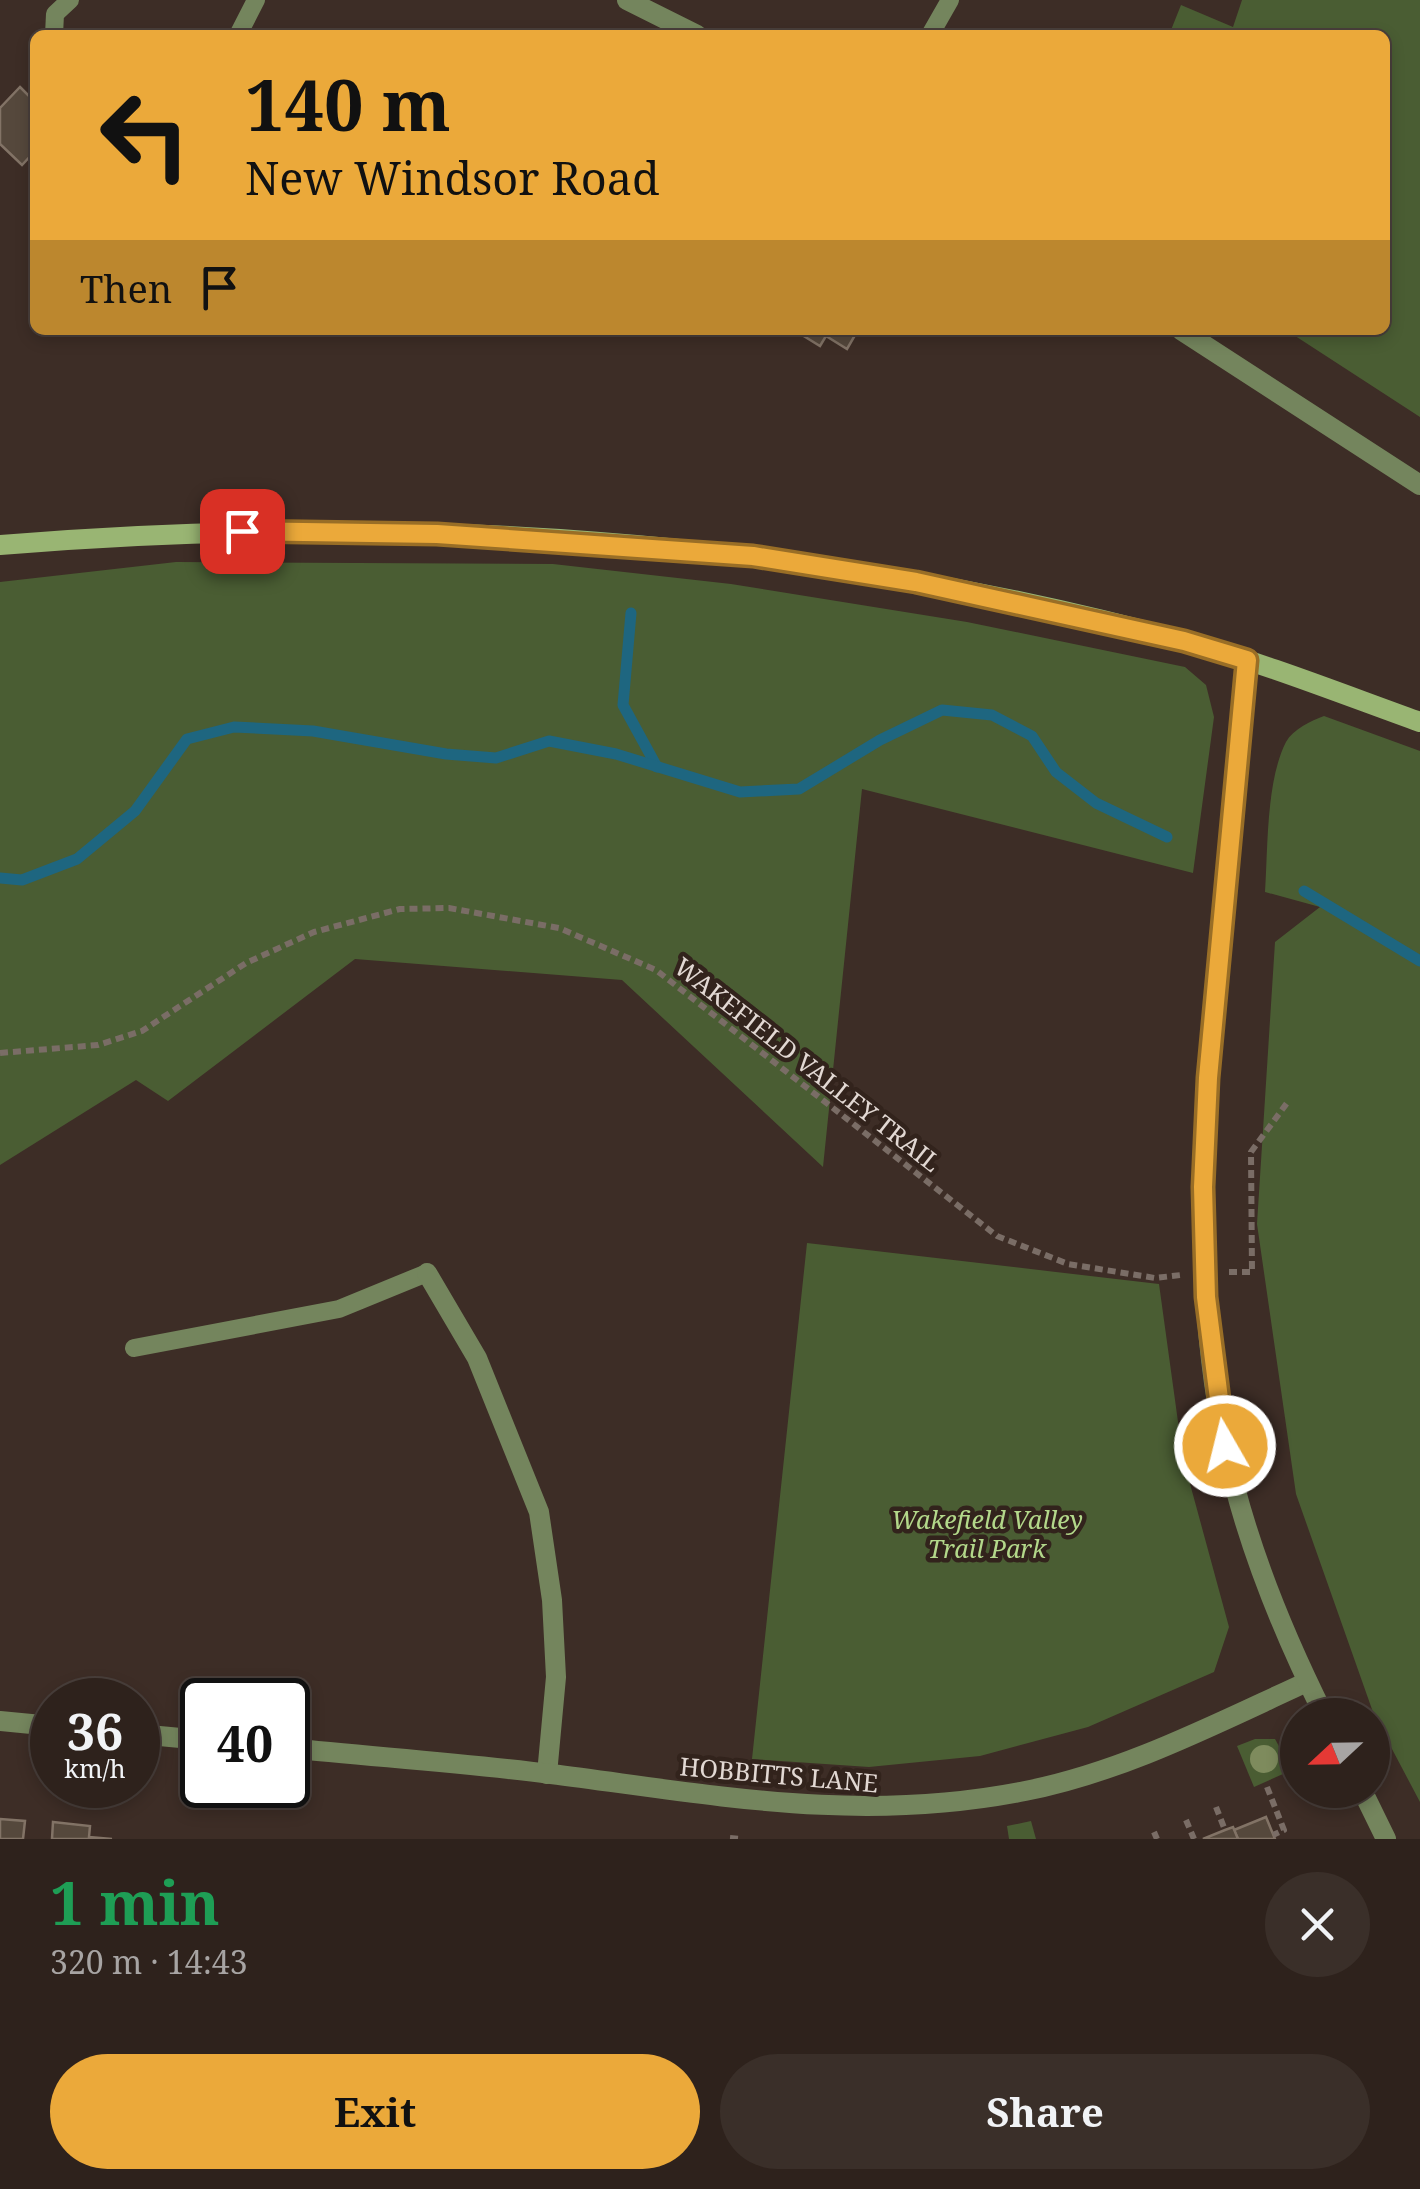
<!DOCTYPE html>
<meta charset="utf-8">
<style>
:root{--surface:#2e221c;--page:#3a2f29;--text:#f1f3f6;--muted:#a7a4a3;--line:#493f3b;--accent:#eba93a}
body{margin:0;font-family:"Noto Serif",serif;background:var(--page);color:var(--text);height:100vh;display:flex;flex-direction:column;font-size:38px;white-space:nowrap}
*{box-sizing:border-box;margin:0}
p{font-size:32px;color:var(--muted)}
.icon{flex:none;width:55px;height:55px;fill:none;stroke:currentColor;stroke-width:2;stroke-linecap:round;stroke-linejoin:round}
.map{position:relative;height:1839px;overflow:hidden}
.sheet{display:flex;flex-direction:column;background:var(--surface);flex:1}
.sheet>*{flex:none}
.hud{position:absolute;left:30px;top:30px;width:1360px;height:305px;border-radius:15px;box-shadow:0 5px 15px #0003,0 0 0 2px var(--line);background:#eba93a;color:#111;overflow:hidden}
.needle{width:65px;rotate:248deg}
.tools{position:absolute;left:1280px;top:1698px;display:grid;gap:20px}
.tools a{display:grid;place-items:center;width:110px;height:110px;border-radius:50%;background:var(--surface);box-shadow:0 5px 15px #0003,0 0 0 2px var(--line);font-size:50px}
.speed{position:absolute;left:30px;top:1678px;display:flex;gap:20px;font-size:50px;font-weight:700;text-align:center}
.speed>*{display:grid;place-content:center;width:130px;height:130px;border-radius:50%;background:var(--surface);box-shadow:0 5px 15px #0003,0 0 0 2px var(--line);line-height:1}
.speed small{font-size:25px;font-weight:400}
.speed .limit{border:5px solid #111;border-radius:15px;background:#fff;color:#111}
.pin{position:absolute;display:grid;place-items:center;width:85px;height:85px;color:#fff;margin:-42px;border-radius:20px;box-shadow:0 5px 15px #0006}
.me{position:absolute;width:110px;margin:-55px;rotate:352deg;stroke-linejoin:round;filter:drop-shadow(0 0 8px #0008)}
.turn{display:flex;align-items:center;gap:35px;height:210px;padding:0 50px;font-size:45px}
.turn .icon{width:130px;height:130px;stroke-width:2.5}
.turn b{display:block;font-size:70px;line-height:85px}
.then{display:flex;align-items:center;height:95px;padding:0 50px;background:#0003;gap:20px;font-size:38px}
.round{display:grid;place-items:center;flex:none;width:105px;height:105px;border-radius:52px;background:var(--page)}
.overview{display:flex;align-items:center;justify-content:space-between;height:170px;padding:0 50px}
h1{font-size:60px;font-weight:700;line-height:75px;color:#1e9e55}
.action{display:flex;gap:20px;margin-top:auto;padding:20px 50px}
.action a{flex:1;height:115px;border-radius:60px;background:var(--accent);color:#111;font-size:40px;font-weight:700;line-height:115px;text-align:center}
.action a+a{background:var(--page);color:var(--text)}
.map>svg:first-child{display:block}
.green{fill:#4a5d33}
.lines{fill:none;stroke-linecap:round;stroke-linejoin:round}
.stream{stroke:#1e6680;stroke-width:11}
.building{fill:#55483c;stroke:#827366;stroke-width:2.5}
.path{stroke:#7a6d66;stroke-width:6;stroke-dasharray:8 5;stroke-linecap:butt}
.service{stroke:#74855d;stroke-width:18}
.minor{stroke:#74855d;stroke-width:20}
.tertiary{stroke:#74855d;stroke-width:20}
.secondary{stroke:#99b573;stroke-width:20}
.tree{fill:#7e8b5d}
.route-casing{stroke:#996e26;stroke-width:25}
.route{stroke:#eba93a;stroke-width:18}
.labels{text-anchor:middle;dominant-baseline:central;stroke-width:9;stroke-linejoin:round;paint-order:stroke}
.street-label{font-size:25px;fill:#e2d8d3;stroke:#32231c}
.park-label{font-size:25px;font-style:italic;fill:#b3d88a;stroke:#32231c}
</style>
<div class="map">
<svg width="1420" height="1839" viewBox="0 0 1420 1839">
<rect width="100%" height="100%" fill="#3d2d26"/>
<g class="green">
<polygon points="1242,0 1420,0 1420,417 1286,330 1385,330 1385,35 1169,35 1181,5 1233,27"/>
<polygon points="176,562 553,564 731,584 967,622 1185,667 1206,685 1214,717 1193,873 862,789 823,1167 622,980 355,959 168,1101 136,1080 0,1165 0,582"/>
<path d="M 1324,716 L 1420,751 L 1420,1802 L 1374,1715 L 1296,1494 L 1257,1224 L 1275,942 L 1320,907 L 1265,892 C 1268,848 1266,781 1286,742 C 1293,729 1311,721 1324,716 Z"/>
<polygon points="807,1243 1159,1284 1183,1458 1229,1627 1214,1672 1088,1727 980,1756 869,1767 752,1759"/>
<polygon points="1255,1739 1275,1739 1292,1770 1254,1787 1237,1746"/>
<polygon points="1031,1821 1036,1839 1009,1839 1007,1826"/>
</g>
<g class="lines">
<g class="stream">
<polyline points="631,613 623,705 657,767"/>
<polyline points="0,878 22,880 77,859 135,811 187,739 234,727 313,731 446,754 496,758 549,741 616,754 740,792 799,789 880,740 942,710 992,715 1032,736 1056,772 1096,803 1167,837"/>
<polyline points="1304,891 1420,961"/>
</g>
</g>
<g class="building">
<polygon points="20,87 35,102 35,151 22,165 0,144 0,108"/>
<polygon points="794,330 858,330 847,349 826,336 820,346"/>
<polygon points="1266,1817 1275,1839 1238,1839 1234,1830"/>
<polygon points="0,1819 25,1821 23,1839 0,1839"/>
<polygon points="53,1822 90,1826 89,1837 112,1839 52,1839"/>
<polygon points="1233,1827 1238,1839 1203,1839 1225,1830"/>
</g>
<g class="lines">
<g class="path">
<polyline points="0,1053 98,1045 142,1031 246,963 314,932 400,909 449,908 559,928 656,970 997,1236 1068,1264 1155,1278 1181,1275"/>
<polyline points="1229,1272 1252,1272 1251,1152 1287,1103"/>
<polyline points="1267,1787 1284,1830 1273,1835"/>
<polyline points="1216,1807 1225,1830"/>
<polyline points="1186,1820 1194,1839"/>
<polyline points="1154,1832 1157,1839"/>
<polyline points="730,1838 742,1839"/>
</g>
<g class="service">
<polyline points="54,35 55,14 70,0"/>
<polyline points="238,35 256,0"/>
<polyline points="930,35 950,0"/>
<polyline points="134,1348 339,1309 427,1273"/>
</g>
<g class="minor">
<polyline points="427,1273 477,1358 539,1512 552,1600 556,1677 547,1774"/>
<polyline points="0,1721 52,1726"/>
<polyline points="138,1734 202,1740"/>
<path d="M 288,1748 C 375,1757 464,1763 551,1774 C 716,1795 859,1824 1025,1791 C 1123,1772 1217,1723 1307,1682"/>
</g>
<g class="tertiary">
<polyline points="627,0 697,35"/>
<polyline points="1181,330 1420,485"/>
<path d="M 1247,660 C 1238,754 1231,847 1222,940 C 1205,1107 1189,1278 1225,1445 C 1244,1537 1282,1631 1324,1715"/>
<polyline points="1362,1790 1386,1839"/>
</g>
<path class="secondary" d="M 0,545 C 393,512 803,537 1184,641 C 1264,663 1342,694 1420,722"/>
</g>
<circle class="tree" cx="1264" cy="1759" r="14"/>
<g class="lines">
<defs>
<polyline id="route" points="242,531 437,534 753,556 916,582 1184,641 1247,660 1208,1078 1203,1187 1206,1297 1225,1446"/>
</defs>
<use href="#route" class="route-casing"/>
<use href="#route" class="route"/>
</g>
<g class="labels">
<g class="street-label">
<text transform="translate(808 1064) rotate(38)">WAKEFIELD VALLEY TRAIL</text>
<text transform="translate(779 1774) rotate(5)">HOBBITTS LANE</text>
</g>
<g class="park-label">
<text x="987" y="1519">Wakefield Valley<tspan x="987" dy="29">Trail Park</tspan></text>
</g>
</g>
</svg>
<div class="tools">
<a><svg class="needle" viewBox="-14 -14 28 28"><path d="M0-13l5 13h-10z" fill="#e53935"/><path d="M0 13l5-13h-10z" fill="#a7a4a3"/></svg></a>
</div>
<div class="speed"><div>36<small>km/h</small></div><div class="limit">40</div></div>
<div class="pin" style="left:242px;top:531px;background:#d93025"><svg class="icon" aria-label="arrive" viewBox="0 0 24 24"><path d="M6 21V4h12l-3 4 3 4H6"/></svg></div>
<svg class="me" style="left:1225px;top:1446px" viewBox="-20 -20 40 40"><circle r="17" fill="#eba93a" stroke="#fff" stroke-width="3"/><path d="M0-11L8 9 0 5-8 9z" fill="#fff"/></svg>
<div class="hud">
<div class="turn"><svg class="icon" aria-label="left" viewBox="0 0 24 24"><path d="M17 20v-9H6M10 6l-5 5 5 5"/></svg><div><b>140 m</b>New Windsor Road</div></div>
<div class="then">Then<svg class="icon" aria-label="arrive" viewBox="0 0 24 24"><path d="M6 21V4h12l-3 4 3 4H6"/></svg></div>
</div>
</div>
<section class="sheet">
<div class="overview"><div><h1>1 min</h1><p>320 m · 14:43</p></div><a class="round"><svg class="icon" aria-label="close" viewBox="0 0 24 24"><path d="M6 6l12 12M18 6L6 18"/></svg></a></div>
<div class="action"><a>Exit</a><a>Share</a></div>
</section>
